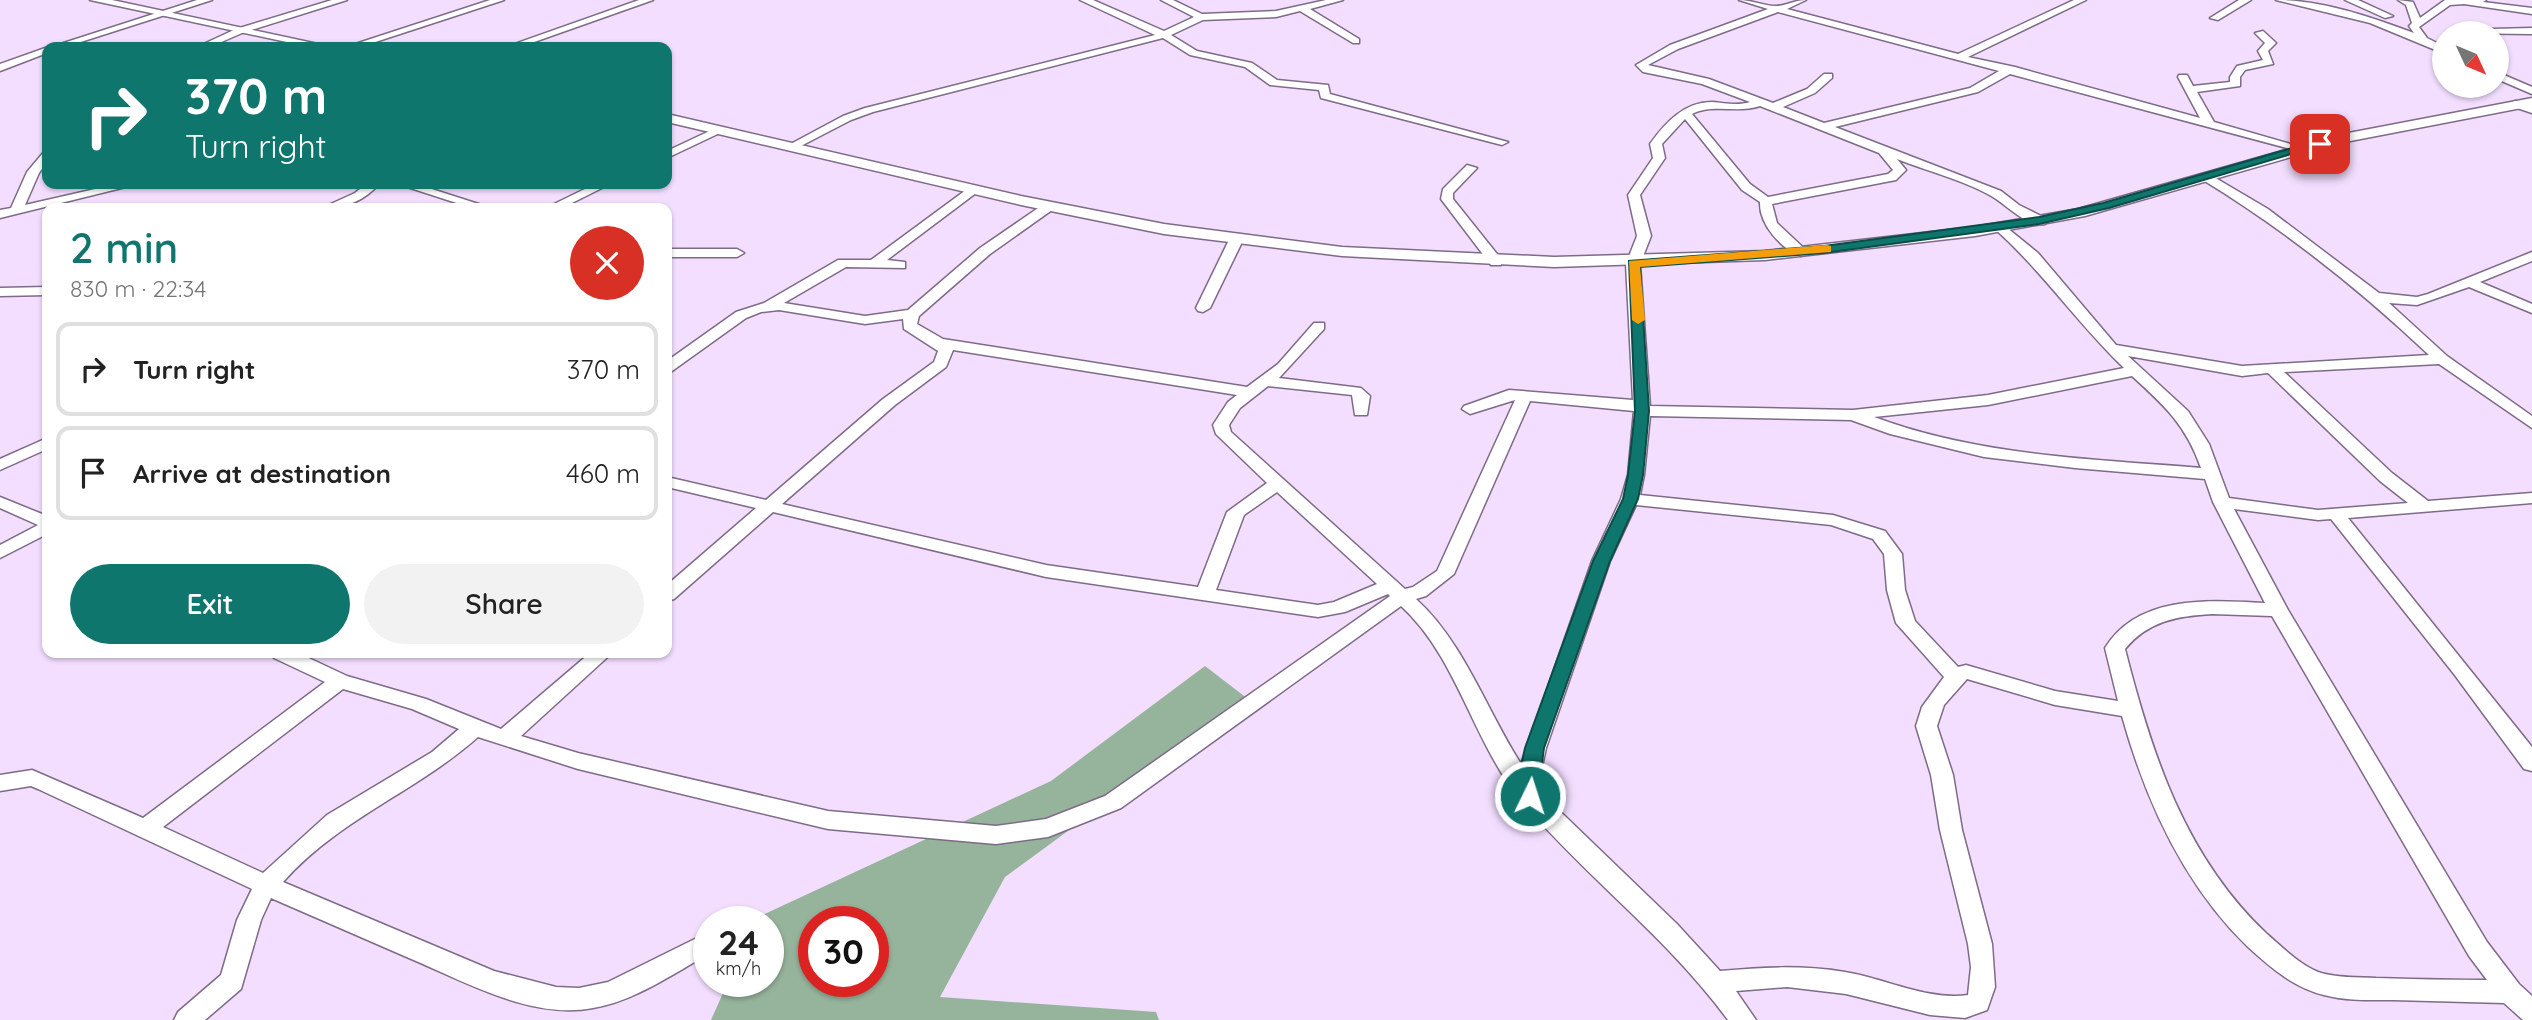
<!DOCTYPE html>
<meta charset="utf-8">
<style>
:root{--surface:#fff;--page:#f2f2f2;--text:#222;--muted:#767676;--line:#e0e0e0;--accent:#0f766e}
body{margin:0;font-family:Quicksand,sans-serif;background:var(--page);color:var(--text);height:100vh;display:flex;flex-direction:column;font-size:26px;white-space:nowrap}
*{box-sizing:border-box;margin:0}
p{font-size:23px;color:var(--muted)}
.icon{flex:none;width:38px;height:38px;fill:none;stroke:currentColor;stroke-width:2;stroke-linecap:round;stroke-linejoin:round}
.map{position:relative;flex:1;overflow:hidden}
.sheet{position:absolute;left:42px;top:203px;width:630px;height:455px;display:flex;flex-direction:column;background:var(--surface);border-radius:14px;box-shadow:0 2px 5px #0004}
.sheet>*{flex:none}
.hud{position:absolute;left:42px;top:42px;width:630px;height:147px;border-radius:14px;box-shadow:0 2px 5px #0004;background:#0f766e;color:#fff;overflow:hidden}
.needle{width:46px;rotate:134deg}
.fabs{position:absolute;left:2432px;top:21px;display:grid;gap:14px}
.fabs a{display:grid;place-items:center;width:77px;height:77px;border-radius:50%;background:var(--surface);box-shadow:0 2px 5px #0004;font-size:35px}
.speed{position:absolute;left:693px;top:906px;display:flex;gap:14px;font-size:35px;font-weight:700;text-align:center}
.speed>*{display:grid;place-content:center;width:91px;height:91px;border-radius:50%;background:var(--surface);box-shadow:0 2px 5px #0004;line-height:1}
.speed small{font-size:18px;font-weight:400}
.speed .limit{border:10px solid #d22;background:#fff;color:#111}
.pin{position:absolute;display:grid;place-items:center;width:60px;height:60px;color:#fff;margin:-30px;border-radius:14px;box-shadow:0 4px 10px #0006}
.me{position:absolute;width:77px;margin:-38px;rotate:4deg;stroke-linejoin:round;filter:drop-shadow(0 0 5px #0008)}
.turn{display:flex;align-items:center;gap:24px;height:147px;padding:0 28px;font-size:32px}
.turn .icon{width:91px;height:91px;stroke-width:2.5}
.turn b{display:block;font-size:49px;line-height:60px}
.round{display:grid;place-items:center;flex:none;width:74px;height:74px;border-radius:37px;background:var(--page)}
.head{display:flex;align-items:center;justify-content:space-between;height:119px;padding:0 28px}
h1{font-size:42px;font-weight:600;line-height:52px;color:var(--accent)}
.primary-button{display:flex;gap:14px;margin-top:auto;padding:14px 28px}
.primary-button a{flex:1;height:80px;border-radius:42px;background:var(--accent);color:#fff;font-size:28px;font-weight:600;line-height:80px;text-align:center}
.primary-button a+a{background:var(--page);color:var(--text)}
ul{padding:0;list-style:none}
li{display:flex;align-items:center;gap:21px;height:94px;margin:0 14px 10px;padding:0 14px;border:4px solid var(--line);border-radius:14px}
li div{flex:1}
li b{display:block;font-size:26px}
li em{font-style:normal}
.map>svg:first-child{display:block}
.forest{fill:#96b39b;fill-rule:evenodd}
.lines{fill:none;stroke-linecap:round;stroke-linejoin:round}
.minor-casing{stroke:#7d6b87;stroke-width:3}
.tertiary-casing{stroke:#7d6b87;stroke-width:3}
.minor{fill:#fff;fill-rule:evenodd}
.tertiary{fill:#fff;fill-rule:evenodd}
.route{fill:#0f766e;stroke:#0a4d48;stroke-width:2}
.slow{fill:#f59e0b}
</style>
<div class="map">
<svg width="2532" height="1020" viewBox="0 0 2532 1020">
<rect width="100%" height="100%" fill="#f3deff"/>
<path class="forest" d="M 1205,666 L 1248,699 L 1005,877 L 940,997 L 1156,1012 L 1159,1020 L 711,1020 L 728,982 L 768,982 L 768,922 L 754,922 L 756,918 L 1051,781 ZM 814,922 L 873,922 L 873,982 L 814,982 Z"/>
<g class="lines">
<defs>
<g id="minor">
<polygon points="197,0 212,0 65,47 51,47"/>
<polygon points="332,0 347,0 242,33 210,47 197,47 236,29"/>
<polygon points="490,0 504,0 360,47 346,47"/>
<polygon points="639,0 653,0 520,47 506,47"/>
<polygon points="1080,0 1093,0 1164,31 1194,17 1161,0 1173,0 1202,14 1276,11 1326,0 1343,0 1310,9 1359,39 1359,43 1353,43 1300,11 1276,17 1203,20 1171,35 1197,51 1252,63 1277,80 1328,85 1330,94 1508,142 1502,145 1321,98 1319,90 1270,85 1245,67 1190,55 1163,38 873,112 851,120 797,148 787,146 843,116 865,108 1155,35"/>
<path d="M 1739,0 C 1752,0 1764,6 1776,6 C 1785,6 1795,0 1806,0 L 1787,9 L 1958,54 L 2074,0 L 2086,0 L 1968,57 L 2015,67 L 2200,118 L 2178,77 L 2179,75 L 2187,75 L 2193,86 L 2230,82 L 2230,77 L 2237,66 L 2263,60 L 2258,51 L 2265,43 L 2255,33 L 2263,31 L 2276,43 L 2268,51 L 2273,64 L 2245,70 L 2240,77 L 2240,86 L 2197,92 L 2214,122 L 2308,149 L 2298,151 L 2010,74 L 1978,92 L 1835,127 L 2001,191 L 2019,205 L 2045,218 L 2045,224 C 2026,227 2008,206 1993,197 C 1966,181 1927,171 1897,159 L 1906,170 L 1896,180 L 1772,204 L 1777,223 L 1808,252 L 1801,256 C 1781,249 1759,224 1760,202 L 1742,190 L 1685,119 L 1662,144 L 1665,158 L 1640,195 L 1651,236 L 1640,264 L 1650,406 L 1853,410 L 1988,395 L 2124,368 C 2079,325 2043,272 1996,230 L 1996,224 L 2001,223 L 2038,253 L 2116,345 L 2242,366 L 2429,355 C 2359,289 2285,230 2203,180 L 2201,177 L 2207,173 L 2268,209 L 2379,293 L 2417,297 L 2428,294 L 2532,252 L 2532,261 L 2480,282 L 2532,304 L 2532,313 L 2469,287 L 2417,305 L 2389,303 L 2447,356 L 2532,416 L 2532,428 L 2439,364 L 2284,372 L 2392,473 L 2428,501 L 2532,493 L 2532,503 L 2348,518 L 2532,747 L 2532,771 L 2524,769 L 2454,674 L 2331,519 L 2318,520 L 2234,509 L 2288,610 L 2487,942 L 2519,984 L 2532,996 L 2532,1020 L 2523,1020 L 2504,1003 C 2467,1002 2430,1001 2393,1000 C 2370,1000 2346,1001 2324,995 C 2293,987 2271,968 2248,947 C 2184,885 2146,802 2122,716 L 2055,705 L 1967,679 L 1944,705 L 1937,726 L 1953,775 L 1962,830 L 1992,944 L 1995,987 L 1987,1010 L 1965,1018 L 1930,1015 L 1846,994 L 1787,987 L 1736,991 L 1756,1020 L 1728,1020 C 1668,938 1589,880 1524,804 C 1473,745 1459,659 1401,606 L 1121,808 L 1048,837 L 996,844 L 828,829 L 578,769 L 478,737 C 416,792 340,818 283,882 L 494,971 L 556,987 L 579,988 L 608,982 L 709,932 L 709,954 C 672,974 635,1001 593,1008 C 531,1020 464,981 409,958 C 363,938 317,918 271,898 L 261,920 L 241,989 L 205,1020 L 174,1020 L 178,1012 L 221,975 L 237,920 L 252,889 L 38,789 L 31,786 L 0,791 L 0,775 L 32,770 L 143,818 L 325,682 L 274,658 L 271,653 L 298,653 L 347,676 L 426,699 L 501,729 L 590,653 L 612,653 L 521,736 L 578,753 L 828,811 L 996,826 L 1046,819 L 1105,796 L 1390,596 L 1388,594 L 1345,612 L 1318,617 L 1046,577 L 773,512 L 674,599 L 667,601 L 667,585 L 756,508 L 667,487 L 667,477 L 766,500 L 883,399 L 934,362 L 938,351 L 904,329 L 903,319 L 865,324 L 779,310 L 761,312 L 746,318 L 672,371 L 667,372 L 667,361 L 736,312 L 764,303 L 838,260 L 871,260 L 970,187 L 980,190 L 887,260 L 905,262 L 905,268 L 846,267 L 784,303 L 865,316 L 908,310 L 980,248 L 1044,204 L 1052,204 L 1052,210 L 990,254 L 919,316 L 917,324 L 943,339 L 1247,387 L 1278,364 L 1314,323 L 1324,323 L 1324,329 L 1279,378 L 1361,388 L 1370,396 L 1367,415 L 1355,415 L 1352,395 L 1268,386 L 1240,408 L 1229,425 L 1231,432 L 1405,589 L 1413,587 L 1437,571 L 1515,400 L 1470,414 L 1462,409 L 1464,406 L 1509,390 L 1633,400 L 1626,264 L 1637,236 L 1628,195 L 1653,158 L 1650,144 C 1665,123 1684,102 1712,102 C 1725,103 1737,106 1750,102 L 1702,84 L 1643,72 L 1636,65 L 1670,45 L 1768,9 ZM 1778,12 L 1999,71 L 1970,88 L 1824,123 L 1783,107 L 1815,93 L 1832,78 L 1832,74 L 1824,74 L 1807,89 L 1773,103 L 1709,79 L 1648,65 L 1678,49 ZM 1760,106 L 1879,153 L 1893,170 L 1888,174 L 1768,197 L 1750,184 L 1692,114 C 1713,103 1737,114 1760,106 ZM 953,350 L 1237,395 L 1228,402 L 1213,425 L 1216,434 L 1267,483 L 1227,512 L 1198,587 L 1046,565 L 782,504 L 895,405 L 946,367 ZM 2128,356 L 2242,376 L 2268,373 L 2380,481 L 2408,503 L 2318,510 L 2229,498 L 2209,444 L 2188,411 ZM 2132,376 C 2165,406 2186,425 2201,468 C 2091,459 1979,456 1874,417 L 1988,405 ZM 1530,401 L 1634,411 L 1628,475 L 1621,499 L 1592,561 L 1521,764 C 1487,711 1463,641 1416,599 L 1426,596 L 1454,574 ZM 1650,416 L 1851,420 L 1890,434 L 1984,457 L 2075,468 L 2205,479 L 2213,502 L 2265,603 C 2210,600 2138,594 2105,648 L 2118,701 L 2055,691 L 1966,665 L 1958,667 L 1915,621 L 1905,590 L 1902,554 L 1885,531 L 1833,515 L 1640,495 L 1644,475 ZM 1277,492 L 1377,584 L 1334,602 L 1318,605 L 1216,590 L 1244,515 ZM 1636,505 L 1831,525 L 1873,539 L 1884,554 L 1887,590 L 1896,623 L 1944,677 L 1922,707 L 1916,726 L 1931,775 L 1940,830 L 1968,944 L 1971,967 L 1968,995 C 1928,1001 1884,978 1845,972 C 1802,965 1763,967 1720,971 L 1677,924 L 1541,793 L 1540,776 L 1546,748 L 1610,561 ZM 2212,614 L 2272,616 L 2469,956 L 2487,980 C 2450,980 2413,979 2376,978 C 2357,977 2336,978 2318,972 C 2299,964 2282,947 2267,934 C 2185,857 2152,755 2125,649 C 2148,621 2177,616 2212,614 ZM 343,689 L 412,709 L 459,729 L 432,752 L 327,815 L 263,873 L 163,827 Z"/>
<polygon points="2239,0 2251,0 2218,20 2210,18"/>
<path d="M 2276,0 C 2322,0 2371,17 2414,33 L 2409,26 L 2412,23 L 2406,5 L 2398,0 L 2413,2 L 2420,18 L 2445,0 L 2486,0 L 2483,2 L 2532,8 L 2532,14 L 2464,4 L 2450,5 L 2419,27 L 2427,38 L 2445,47 L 2445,54 L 2370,23 Z"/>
<polygon points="2345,0 2358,0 2393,16 2385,18"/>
<polygon points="2532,28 2532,34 2445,33 2450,30"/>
<polygon points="48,47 47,53 0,71 0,64"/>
<polygon points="2497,72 2532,87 2532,94 2497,79"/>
<polygon points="2515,101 2532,106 2532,113 2511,106 2510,104"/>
<polygon points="716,128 726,130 667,158 667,151"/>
<polygon points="47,151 47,162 39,173 25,205 117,184 138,184 0,218 0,210 11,208 27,172 43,153"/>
<polygon points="1467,165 1477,168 1453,193 1453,199 1501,259 1501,265 1491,265 1441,199 1443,189"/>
<path d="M 366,184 L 379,184 C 364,201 344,209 322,208 L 355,193 Z"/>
<polygon points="398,184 416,184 491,208 472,208"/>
<polygon points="595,184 610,184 562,208 546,208"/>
<polygon points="1236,236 1243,240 1210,308 1203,312 1198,311 1196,308 1229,240"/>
<polygon points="667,249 737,249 744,253 737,257 667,257"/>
<polygon points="47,287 47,295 0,296 0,288"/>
<polygon points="47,438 47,449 0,470 0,459"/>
<polygon points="0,497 47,516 47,534 0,558 0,545 38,525 0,508"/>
</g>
<g id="tertiary">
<polygon points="90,0 112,0 332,47 310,47"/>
<polygon points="2532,98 2532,106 2340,143 2085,216 1975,236 1765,260 1554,267 1342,256 1164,234 1021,205 667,122 667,114 1021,196 1164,224 1342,247 1554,257 1765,251 1975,227 2078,209 2338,135"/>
</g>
</defs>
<use href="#minor" class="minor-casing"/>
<use href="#tertiary" class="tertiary-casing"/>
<use href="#minor" class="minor"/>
<use href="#tertiary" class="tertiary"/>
</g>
<path class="route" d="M 2316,141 L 2325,144 L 2109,208 L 2039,224 L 1824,253 L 1640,267 L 1649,411 L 1643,475 L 1638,499 L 1610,561 L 1544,748 C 1542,759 1540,795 1537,801 L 1522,801 L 1519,776 L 1525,748 L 1593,561 L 1623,499 L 1628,475 L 1635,411 L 1629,261 L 1824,246 L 2039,217 L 2103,203 Z"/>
<polygon class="slow" points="1827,245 1831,246 1831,252 1640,267 1645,320 1638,324 1632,320 1629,261"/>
</svg>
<div class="fabs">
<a><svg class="needle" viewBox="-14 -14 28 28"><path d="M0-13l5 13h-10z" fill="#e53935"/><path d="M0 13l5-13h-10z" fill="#767676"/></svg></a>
</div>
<div class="speed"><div>24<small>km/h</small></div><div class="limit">30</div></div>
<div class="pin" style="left:2320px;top:144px;background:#d93025"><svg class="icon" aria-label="arrive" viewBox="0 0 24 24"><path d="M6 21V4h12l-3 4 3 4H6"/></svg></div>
<svg class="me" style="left:1530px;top:796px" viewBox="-20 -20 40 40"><circle r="17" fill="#0f766e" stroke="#fff" stroke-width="3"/><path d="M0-11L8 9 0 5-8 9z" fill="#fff"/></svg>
<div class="hud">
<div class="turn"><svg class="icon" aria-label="right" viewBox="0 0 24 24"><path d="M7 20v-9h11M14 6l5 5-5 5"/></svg><div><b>370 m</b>Turn right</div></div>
</div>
<section class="sheet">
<div class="head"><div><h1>2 min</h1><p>830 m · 22:34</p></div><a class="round" style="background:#d93025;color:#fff"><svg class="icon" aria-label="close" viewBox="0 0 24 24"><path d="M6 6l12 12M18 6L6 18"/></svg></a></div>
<ul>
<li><svg class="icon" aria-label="right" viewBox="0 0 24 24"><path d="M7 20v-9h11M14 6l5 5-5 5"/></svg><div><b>Turn right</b></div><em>370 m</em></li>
<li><svg class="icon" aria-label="arrive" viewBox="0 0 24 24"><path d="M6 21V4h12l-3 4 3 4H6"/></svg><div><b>Arrive at destination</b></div><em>460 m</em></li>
</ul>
<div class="primary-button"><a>Exit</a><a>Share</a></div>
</section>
</div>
